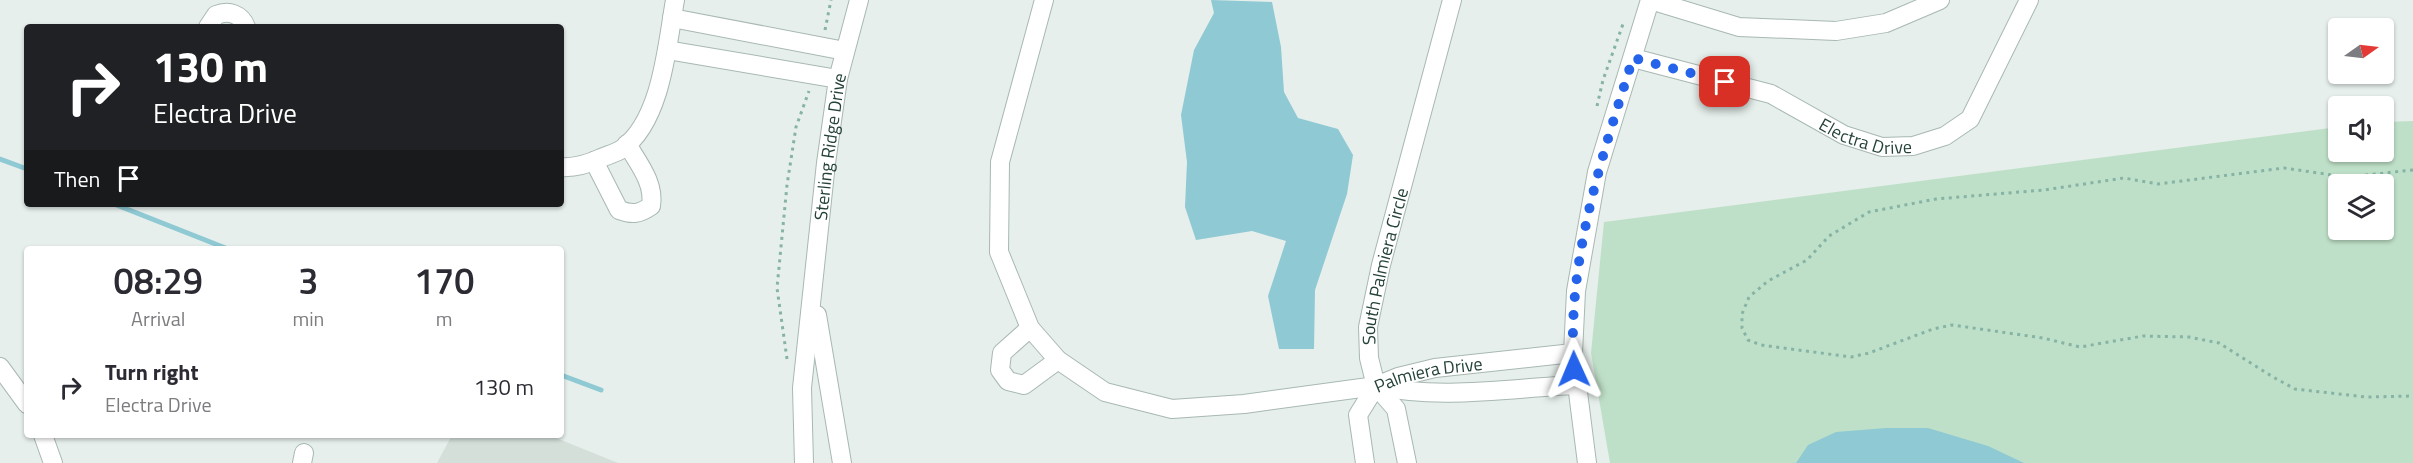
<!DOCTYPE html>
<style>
:root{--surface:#fff;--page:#f7f7f7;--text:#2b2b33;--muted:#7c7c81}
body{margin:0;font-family:"Titillium Web",sans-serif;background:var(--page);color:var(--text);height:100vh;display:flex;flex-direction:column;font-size:22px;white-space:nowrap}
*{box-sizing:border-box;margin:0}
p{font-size:20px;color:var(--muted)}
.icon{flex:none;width:33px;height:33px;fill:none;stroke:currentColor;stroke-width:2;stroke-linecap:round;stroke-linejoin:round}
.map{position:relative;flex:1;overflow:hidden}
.details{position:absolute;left:24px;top:246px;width:540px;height:192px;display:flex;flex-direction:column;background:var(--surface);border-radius:6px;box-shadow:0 2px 4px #0004}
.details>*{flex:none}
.top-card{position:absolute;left:24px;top:24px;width:540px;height:183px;border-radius:6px;box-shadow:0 2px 4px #0004;background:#202124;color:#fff;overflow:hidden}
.needle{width:39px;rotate:76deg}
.fabs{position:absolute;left:2328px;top:18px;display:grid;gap:12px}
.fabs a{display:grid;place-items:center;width:66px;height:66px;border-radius:6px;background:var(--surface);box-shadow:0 2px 4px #0004;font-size:30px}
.pin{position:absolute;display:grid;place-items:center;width:51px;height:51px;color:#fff;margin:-26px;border-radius:12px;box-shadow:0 3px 9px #0006}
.me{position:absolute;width:66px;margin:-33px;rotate:359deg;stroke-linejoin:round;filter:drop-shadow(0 0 4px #0008)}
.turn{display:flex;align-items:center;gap:21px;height:126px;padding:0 30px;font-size:27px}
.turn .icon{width:78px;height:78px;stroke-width:2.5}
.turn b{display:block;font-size:42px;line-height:51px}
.then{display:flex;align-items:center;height:57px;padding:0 30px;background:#0003;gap:12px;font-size:22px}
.eta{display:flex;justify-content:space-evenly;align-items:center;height:102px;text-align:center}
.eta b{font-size:36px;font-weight:600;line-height:42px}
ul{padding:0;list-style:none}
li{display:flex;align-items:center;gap:18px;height:78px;padding:0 30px}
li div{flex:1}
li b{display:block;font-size:22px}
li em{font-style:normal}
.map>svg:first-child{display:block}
.built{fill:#d4dfda}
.green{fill:#bfe0c8;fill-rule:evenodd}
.water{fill:#8ec9d4}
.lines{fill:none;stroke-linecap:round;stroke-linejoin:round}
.stream{stroke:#8ec9d4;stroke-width:5}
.minor-casing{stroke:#a8b8b2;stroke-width:20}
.path{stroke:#86b3a5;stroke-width:3;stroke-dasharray:3 4.5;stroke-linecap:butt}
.minor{stroke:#fff;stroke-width:18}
.route{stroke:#2563eb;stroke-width:10;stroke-dasharray:0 18}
.labels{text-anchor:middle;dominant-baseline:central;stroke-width:4.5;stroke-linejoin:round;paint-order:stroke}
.street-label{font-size:18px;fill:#24423a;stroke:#f7fbf9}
</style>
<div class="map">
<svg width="2413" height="463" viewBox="0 0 2413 463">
<rect width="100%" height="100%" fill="#e6efeb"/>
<polygon class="built" points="452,435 549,435 618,463 437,463"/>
<path class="green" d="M 2413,121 L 2413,463 L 1610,463 L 1591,353 L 1604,222 L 2338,127 L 2338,152 L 2384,152 L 2384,122 ZM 2338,184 L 2384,184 L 2384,230 L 2338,230 Z"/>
<g class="water">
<polygon points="1211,0 1272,2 1281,47 1284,92 1298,118 1338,129 1353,155 1347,194 1315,290 1314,349 1279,349 1268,296 1286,241 1252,231 1196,240 1185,207 1187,162 1181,115 1194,50 1214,13"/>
<polygon points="1886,428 1928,428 1988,446 2024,463 1796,463 1808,445 1836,432"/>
</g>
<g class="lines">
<g class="stream">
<polyline points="0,159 27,169"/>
<polyline points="114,204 228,249"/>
<polyline points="561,375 601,390"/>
</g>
<defs>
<g id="minor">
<path id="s1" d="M 1044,0 L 1000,162 L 999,252 L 1030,328 L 1058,360 L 1105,392 L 1172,409 L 1244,404 L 1376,386 L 1398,377 L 1435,368 L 1573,353"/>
<polyline points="1650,0 1739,27 1836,31 1886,23 1940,0"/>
<polyline points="672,18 845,51"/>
<path d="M 208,27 L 216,15 C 229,10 241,14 246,27"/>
<polyline points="667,50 838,79"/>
<path id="s2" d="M 1633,58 L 1771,94 L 1844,135 L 1882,147 L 1913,146 L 1945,136 L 1970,119 L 2029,0"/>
<path d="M 594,161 L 619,210 C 633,215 639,214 651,206 C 655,183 638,163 627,144"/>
<path d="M 561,167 C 575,168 588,164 601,158 C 608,155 616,153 622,149 C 662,120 667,45 675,0"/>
<polyline points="817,315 842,463"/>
<polyline points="1030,328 1002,353 1000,370 1008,381 1024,385 1058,360"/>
<polyline points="0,367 27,404"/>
<path d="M 1376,386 C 1441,400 1510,388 1575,385"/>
<polyline points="43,435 53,463"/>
<polyline points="302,463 304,453"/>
<path id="s3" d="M 804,463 L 802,388 L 826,163 L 838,79 L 859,0"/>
<polyline points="1365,463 1358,415 1376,386"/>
<path id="s4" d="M 1407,463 L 1396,409 L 1376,386 L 1369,358 L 1368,327 L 1381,265 L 1452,0"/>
<polyline points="1587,463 1573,353 1576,291 1597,172 1650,0"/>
</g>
</defs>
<use href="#minor" class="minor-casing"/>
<g class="path">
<polyline points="825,30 831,0"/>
<polyline points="1597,106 1603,80 1623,24"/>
<polyline points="2413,170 2346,177 2284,168 2158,184 2124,178 2044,190 1936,199 1869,212 1829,236 1807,260 1768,281 1749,297 1742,314 1742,328 1748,340 1761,345 1851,357 1869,353 1933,329 1952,325 2043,338 2080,347 2143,336 2189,337 2219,343 2273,377 2295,389 2366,397 2413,396"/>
<polyline points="787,359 777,288 787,185 796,127 809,91"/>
</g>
<use href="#minor" class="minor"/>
</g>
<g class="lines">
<path class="route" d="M 1574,369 C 1566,263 1602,157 1633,58 L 1725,82"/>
</g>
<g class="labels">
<g class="street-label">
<text stroke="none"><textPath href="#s2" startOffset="248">Electra Drive</textPath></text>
<text stroke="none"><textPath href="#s3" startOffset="318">Sterling Ridge Drive</textPath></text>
<text stroke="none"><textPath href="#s4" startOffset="208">South Palmiera Circle</textPath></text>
<text stroke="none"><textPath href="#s1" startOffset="768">Palmiera Drive</textPath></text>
</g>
</g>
</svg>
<div class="fabs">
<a><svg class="needle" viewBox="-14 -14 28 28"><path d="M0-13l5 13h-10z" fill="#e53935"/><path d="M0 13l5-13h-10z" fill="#7c7c81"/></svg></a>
<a><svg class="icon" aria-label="sound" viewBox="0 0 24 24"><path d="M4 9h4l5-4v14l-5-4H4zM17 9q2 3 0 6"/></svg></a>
<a><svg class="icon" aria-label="layers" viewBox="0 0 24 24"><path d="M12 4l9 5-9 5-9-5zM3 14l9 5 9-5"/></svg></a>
</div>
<div class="pin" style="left:1725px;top:82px;background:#d93025"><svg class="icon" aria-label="arrive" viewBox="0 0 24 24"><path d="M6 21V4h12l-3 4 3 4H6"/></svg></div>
<svg class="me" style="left:1574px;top:369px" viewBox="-20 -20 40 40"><path d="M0-17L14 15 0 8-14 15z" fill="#2563eb" stroke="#fff" stroke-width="4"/></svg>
<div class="top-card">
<div class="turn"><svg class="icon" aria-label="right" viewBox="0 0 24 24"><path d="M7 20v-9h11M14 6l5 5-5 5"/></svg><div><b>130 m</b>Electra Drive</div></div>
<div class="then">Then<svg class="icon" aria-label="arrive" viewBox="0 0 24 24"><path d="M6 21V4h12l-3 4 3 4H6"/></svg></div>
</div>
<section class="details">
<div class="eta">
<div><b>08:29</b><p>Arrival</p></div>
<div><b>3</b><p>min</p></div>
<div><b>170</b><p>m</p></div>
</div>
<ul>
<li><svg class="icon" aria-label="right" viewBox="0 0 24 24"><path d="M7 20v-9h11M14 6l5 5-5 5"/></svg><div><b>Turn right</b><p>Electra Drive</p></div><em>130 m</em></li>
</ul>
</section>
</div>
